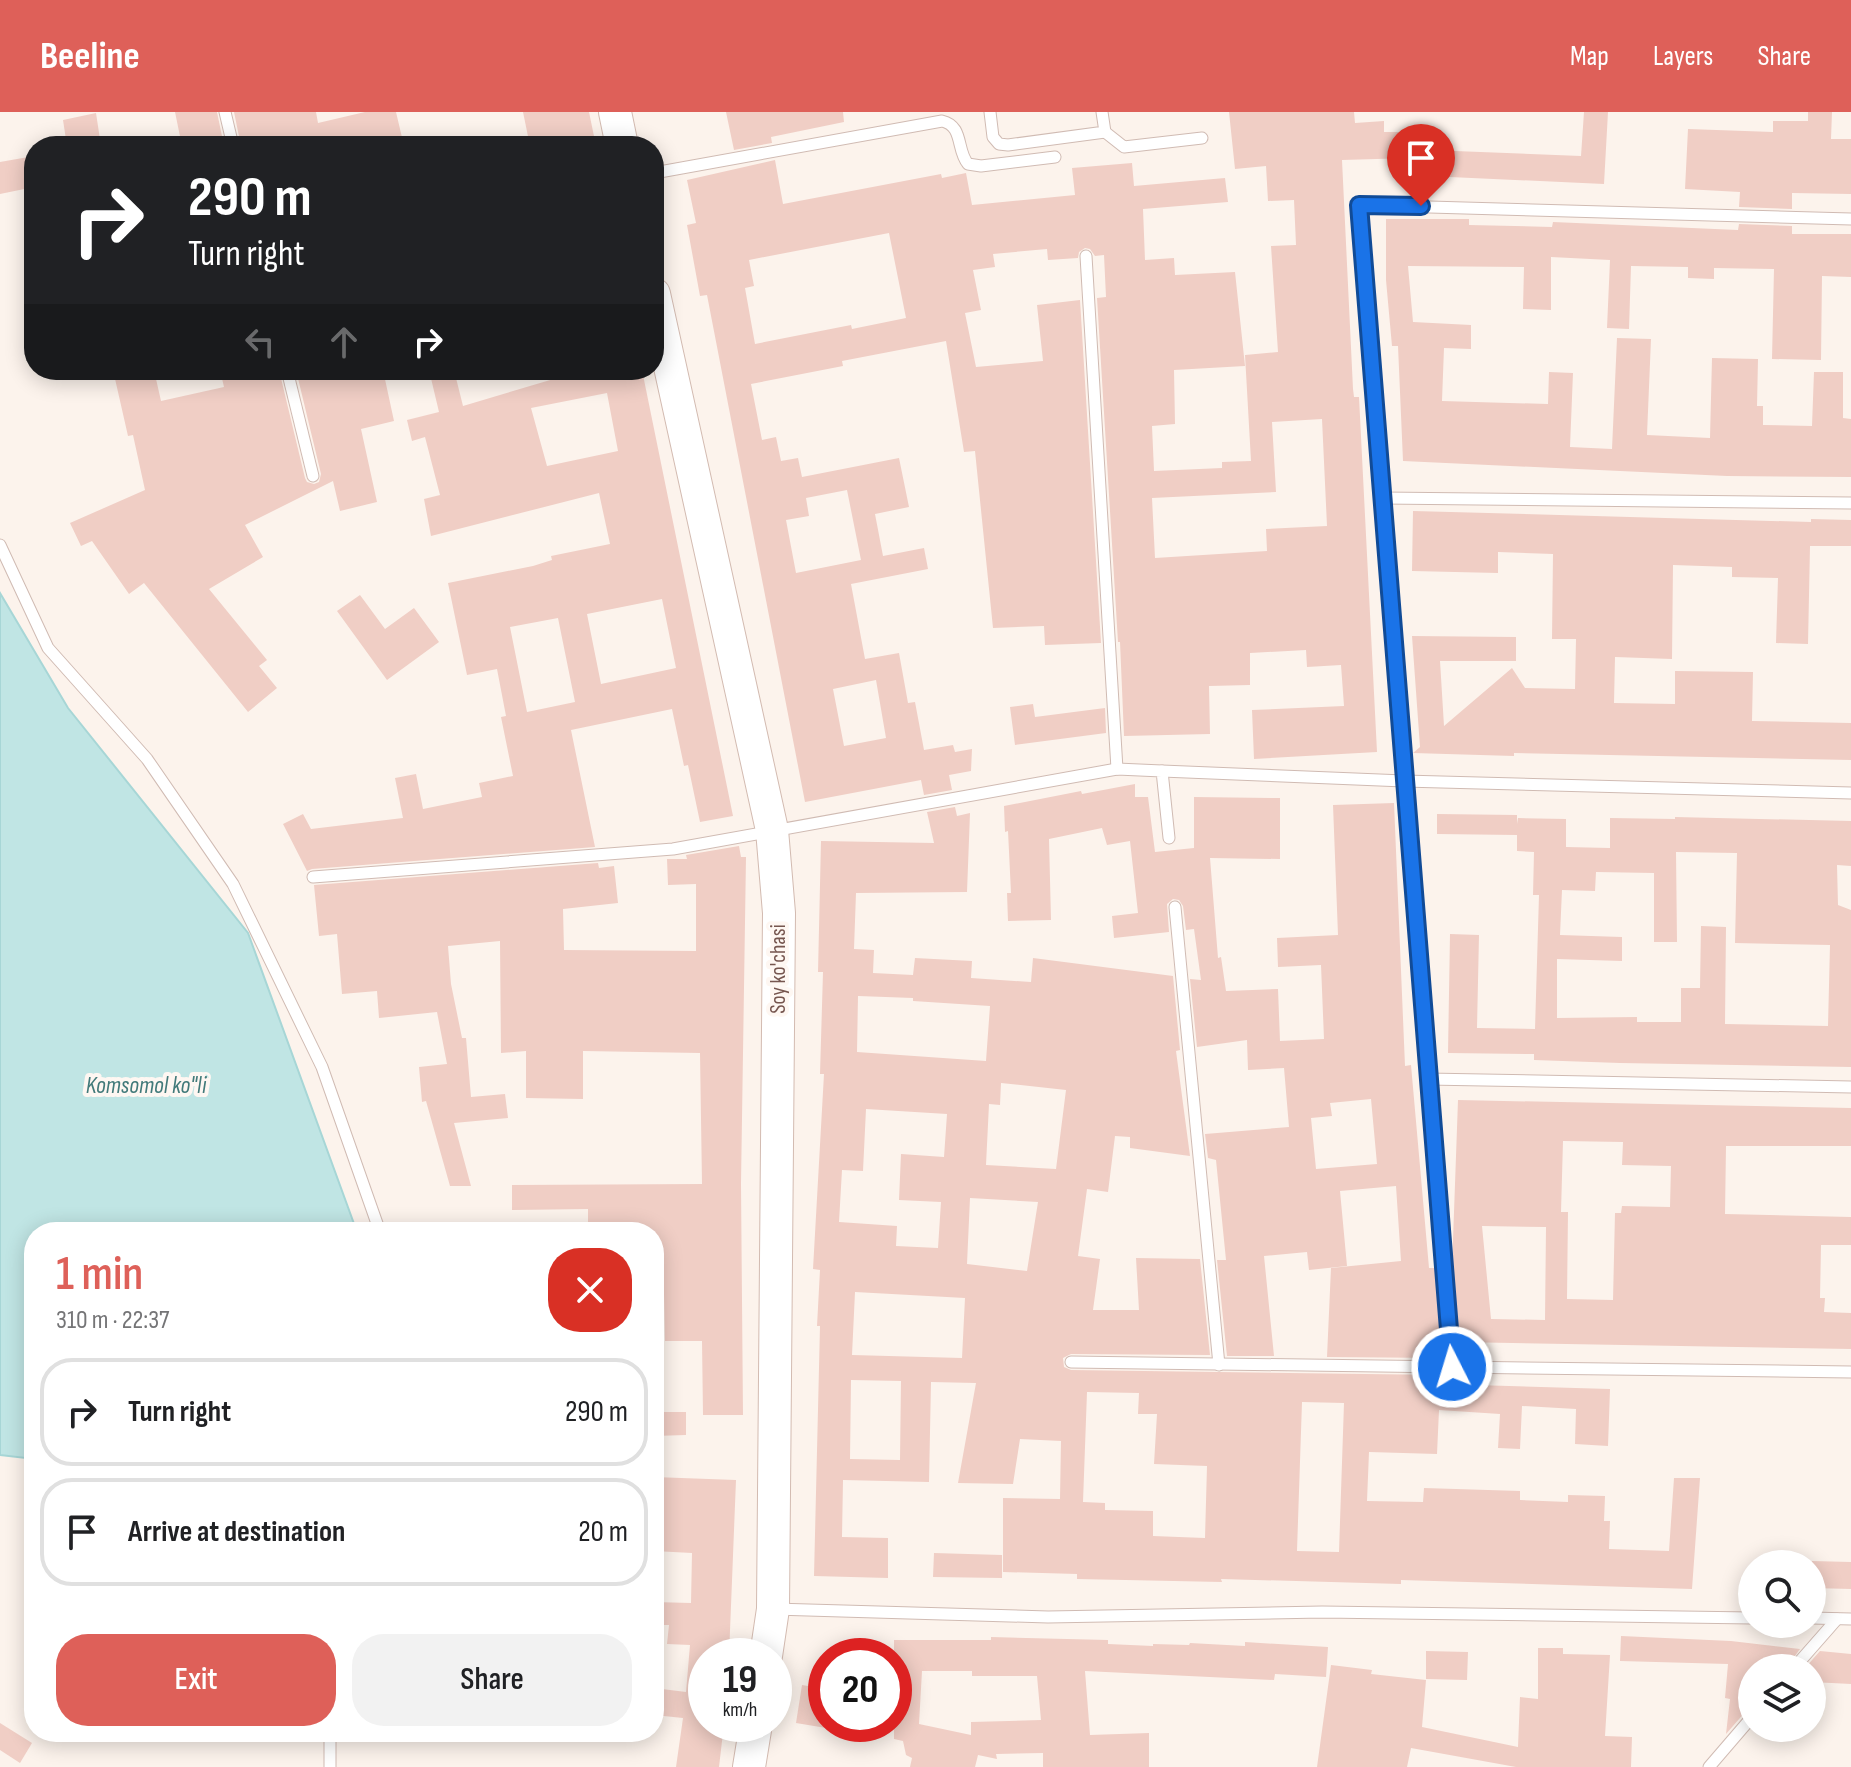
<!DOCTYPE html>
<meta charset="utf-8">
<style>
:root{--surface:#fff;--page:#f2f2f2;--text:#202124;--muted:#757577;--line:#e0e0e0;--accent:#de6059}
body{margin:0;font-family:"Sofia Sans Condensed",sans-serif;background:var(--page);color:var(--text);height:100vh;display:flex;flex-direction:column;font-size:30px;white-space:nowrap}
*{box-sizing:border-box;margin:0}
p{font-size:26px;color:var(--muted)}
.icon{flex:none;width:44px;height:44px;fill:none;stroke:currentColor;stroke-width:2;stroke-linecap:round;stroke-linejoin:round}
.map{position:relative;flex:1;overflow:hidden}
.sheet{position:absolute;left:24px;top:1110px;width:640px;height:520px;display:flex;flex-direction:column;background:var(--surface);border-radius:32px;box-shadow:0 4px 20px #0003}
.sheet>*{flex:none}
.guide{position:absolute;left:24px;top:24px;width:640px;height:244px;border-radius:32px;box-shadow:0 4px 20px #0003;background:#202124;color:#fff;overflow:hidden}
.fabs{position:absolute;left:1738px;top:1438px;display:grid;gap:16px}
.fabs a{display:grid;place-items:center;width:88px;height:88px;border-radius:50%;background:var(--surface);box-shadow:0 4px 20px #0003;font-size:40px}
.speed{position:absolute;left:688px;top:1526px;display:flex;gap:16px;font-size:40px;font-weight:700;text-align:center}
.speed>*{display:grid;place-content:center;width:104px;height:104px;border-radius:50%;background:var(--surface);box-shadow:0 4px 20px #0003;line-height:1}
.speed small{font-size:20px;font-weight:400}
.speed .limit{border:12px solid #d22;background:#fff;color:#111}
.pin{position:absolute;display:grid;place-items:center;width:68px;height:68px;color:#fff;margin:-82px -34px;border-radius:50% 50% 50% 0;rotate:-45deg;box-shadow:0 0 8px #0007}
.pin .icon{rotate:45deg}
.me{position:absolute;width:88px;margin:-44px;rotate:355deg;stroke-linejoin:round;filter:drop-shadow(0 0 6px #0008)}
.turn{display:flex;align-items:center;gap:28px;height:168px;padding:0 32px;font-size:36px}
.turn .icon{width:104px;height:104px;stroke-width:2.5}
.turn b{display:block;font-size:56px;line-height:68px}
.lanes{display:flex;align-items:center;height:76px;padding:0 32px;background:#0003;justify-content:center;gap:40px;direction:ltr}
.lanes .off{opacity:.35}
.round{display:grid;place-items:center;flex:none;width:84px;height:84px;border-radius:32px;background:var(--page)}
.summary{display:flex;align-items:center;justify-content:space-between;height:136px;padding:0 32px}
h1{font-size:48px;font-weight:600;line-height:60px;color:var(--accent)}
.action{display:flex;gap:16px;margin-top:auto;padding:16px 32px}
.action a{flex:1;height:92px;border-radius:32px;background:var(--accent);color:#fff;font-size:32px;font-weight:600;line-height:92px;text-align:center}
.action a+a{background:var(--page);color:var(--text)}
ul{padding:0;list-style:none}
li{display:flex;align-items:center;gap:24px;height:108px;margin:0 16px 12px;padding:0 16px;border:4px solid var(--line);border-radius:32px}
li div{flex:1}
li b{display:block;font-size:30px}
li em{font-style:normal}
header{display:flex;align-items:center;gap:48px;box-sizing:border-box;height:112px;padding:0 40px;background:var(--accent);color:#fff}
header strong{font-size:38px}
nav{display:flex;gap:44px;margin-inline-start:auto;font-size:28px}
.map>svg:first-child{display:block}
.water{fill:#c0e5e4;stroke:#a7d6d6;stroke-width:2}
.building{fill:#f0cec5;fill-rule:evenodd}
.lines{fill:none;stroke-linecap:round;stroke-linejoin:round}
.lane-casing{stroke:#d0bbb3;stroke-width:13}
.secondary-casing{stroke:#d3bbb1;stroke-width:34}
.lane{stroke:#fff;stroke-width:11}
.secondary{stroke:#fff;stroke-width:32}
.route-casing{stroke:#114b97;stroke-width:20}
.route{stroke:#1a73e8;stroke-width:14}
.labels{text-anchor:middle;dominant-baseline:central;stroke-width:8;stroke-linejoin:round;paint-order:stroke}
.street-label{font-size:22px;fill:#76564f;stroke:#fef7f2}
.water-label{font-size:24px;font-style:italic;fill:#427a7a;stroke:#fef7f2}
</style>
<header>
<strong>Beeline</strong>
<nav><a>Map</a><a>Layers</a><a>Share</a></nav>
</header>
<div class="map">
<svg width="1851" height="1655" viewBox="0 0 1851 1655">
<rect width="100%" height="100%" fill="#fcf3ec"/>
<polygon class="water" points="0,481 68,596 248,821 357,1120 34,1120 34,1347 0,1343"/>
<g class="building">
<polygon points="175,0 217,0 224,34 182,34"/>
<polygon points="234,0 316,0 318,11 365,0 396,0 404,34 241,34"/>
<polygon points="523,0 589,0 596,34 530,34"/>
<polygon points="726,0 843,0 844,10 771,25 772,31 734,38"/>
<path d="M 1229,0 L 1354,0 L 1355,11 L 1384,9 L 1384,20 L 1412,20 L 1411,46 L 1342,48 L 1353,277 L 1354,285 L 1359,285 L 1377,640 L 1254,647 L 1252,598 L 1344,594 L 1341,553 L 1307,555 L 1306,538 L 1250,541 L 1250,573 L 1209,574 L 1210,622 L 1124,624 L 1120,530 L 1118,530 L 1097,186 L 1106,185 L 1104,143 L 1095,144 L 1090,137 L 1085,136 L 1079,140 L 1078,146 L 1048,148 L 1047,137 L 993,142 L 995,155 L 973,158 L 981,198 L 965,201 L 976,255 L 1043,249 L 1037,193 L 1080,188 L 1101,531 L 1045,533 L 1044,514 L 993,516 L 975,339 L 964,340 L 946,229 L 842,249 L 843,254 L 751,272 L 762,328 L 776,325 L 781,349 L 798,346 L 802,365 L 899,346 L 909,395 L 875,402 L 883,444 L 924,436 L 928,457 L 851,472 L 865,547 L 899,541 L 908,591 L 915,590 L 924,638 L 953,633 L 955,640 L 972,637 L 971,659 L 949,663 L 952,678 L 924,683 L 921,668 L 805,690 L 707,183 L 700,184 L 687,113 L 696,111 L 687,68 L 775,48 L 783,92 L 941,62 L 942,66 L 966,61 L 972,93 L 1075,83 L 1072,56 L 1132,51 L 1134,74 L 1225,66 L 1228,90 L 1143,97 L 1145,148 L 1174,146 L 1175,163 L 1235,160 L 1245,254 L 1174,258 L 1175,312 L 1152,314 L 1154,359 L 1222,356 L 1222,350 L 1251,349 L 1245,243 L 1278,240 L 1271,134 L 1296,133 L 1294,88 L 1268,89 L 1266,54 L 1235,57 ZM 889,121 L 906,206 L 852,217 L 851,213 L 755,232 L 745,176 L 754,174 L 749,148 ZM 1322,307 L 1327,414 L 1266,417 L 1267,439 L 1155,446 L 1152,386 L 1276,380 L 1272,310 ZM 847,378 L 861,448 L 796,461 L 786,408 L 809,404 L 806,386 ZM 876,568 L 886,626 L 844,634 L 833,577 Z"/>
<polygon points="1584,0 1608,0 1604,72 1428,64 1429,38 1581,44"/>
<polygon points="1808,0 1832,0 1831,27 1851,27 1851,82 1792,81 1792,97 1739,95 1740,80 1685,77 1688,17 1773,20 1773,9 1808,9"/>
<polygon points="96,1 101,34 67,34 63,8"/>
<polygon points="34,44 34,75 0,82 0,50"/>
<polygon points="1386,107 1469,107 1469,113 1552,115 1553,110 1738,118 1739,112 1792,114 1792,122 1851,122 1851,165 1822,164 1821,248 1772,247 1774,157 1714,156 1714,167 1688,166 1688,155 1631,154 1629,217 1607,216 1610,148 1551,145 1551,198 1523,197 1524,155 1408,154 1413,210 1471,213 1471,237 1444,236 1442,289 1548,292 1549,260 1573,261 1570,335 1612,337 1617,226 1651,227 1647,323 1710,326 1712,246 1758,247 1757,294 1763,294 1763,313 1812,314 1814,260 1843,260 1843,306 1851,307 1851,365 1727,364 1403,349 1398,234 1392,234 1386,168"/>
<polygon points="113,258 154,258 161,289 224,275 220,258 279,258 305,366 307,370 314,372 319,370 321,362 296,258 383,258 394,309 361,317 377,390 340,399 333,369 245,413 263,445 209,477 267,548 259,554 277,576 248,600 144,471 129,482 92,429 81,434 70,411 145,378 133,323 128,324"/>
<path d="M 429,258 L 454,258 L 463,294 L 584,258 L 642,258 L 733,704 L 700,710 L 688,653 L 684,654 L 672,597 L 571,618 L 595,735 L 312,757 L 307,759 L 283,712 L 303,702 L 311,717 L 403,706 L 395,666 L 416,662 L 423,697 L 482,685 L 479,671 L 513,664 L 501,605 L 506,604 L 497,557 L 467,563 L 448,471 L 533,454 L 552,448 L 551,444 L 610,432 L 599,381 L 431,424 L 424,387 L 440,383 L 425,325 L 412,329 L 407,308 L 439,300 ZM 607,281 L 618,339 L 547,354 L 531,296 ZM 662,487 L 676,556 L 601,572 L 587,502 ZM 558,506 L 575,590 L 527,600 L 510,515 Z"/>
<polygon points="1413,399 1811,410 1811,407 1851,408 1851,434 1810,434 1808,532 1776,531 1778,466 1732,465 1732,455 1673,453 1672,547 1615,545 1614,591 1675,592 1675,559 1753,560 1752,609 1851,611 1851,648 1514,641 1514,644 1413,641 1420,635 1412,524 1516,525 1516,549 1440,549 1444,614 1512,556 1525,576 1575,577 1576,527 1552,527 1553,442 1498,440 1498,461 1412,459"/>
<polygon points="360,483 385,517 414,496 439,530 387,568 337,499"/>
<polygon points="1033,592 1035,605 1105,596 1106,621 1015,633 1010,595"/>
<path d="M 1135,672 L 1135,685 L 1148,685 L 1155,740 L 1194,736 L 1194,685 L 1280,686 L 1280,747 L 1210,746 L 1218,846 L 1221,845 L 1226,879 L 1278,877 L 1280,929 L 1324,927 L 1321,853 L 1278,855 L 1277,826 L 1338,823 L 1333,693 L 1394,691 L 1405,954 L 1411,953 L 1429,1156 L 1435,1156 L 1443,1246 L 1327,1245 L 1331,1156 L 1401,1149 L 1396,1074 L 1340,1079 L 1347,1154 L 1309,1158 L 1307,1140 L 1264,1144 L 1274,1244 L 1227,1244 L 1217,1148 L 1226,1148 L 1216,1048 L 1208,1046 L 1205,1022 L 1289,1015 L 1284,956 L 1248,958 L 1247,928 L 1197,935 L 1190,867 L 1201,868 L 1194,817 L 1186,818 L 1183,794 L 1179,788 L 1173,787 L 1167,792 L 1169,820 L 1114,826 L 1112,804 L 1138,801 L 1130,729 L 1107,733 L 1102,716 L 1049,727 L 1051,808 L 1008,809 L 1007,781 L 1011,781 L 1008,719 L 1005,720 L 1004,694 L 1081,679 L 1082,682 ZM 1371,987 L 1377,1052 L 1316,1057 L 1311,1006 L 1332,1004 L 1330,991 Z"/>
<path d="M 955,695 L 957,704 L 970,701 L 967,780 L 856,781 L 854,837 L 874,838 L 873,861 L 913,863 L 915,846 L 972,849 L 971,866 L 1031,870 L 1033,846 L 1173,864 L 1180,938 L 1176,939 L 1190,1044 L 1130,1036 L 1130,1025 L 1115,1024 L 1108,1080 L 1087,1077 L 1078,1144 L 1100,1147 L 1093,1198 L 1139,1198 L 1136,1146 L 1200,1147 L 1210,1243 L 1071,1242 L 1063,1246 L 1064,1255 L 1071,1258 L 1441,1263 L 1441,1272 L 1610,1277 L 1608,1334 L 1575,1332 L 1576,1297 L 1522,1294 L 1520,1337 L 1498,1336 L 1500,1302 L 1439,1298 L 1437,1342 L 1369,1340 L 1367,1389 L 1423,1390 L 1424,1376 L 1520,1379 L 1520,1388 L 1568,1390 L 1568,1383 L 1605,1384 L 1604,1409 L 1610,1409 L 1609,1437 L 1669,1439 L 1674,1366 L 1700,1366 L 1692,1477 L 1401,1468 L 1401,1472 L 1221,1467 L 1222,1470 L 1077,1467 L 1077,1462 L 1003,1460 L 1003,1386 L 1060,1387 L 1061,1329 L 1020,1327 L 1013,1372 L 958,1371 L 976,1271 L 931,1270 L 929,1370 L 843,1368 L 842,1425 L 888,1426 L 888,1466 L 814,1464 L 820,1214 L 817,1214 L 820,1158 L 813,1157 L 824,962 L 820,962 L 823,860 L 818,860 L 821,729 L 934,731 L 927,700 ZM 858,884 L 913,886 L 913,889 L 990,894 L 986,949 L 857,940 ZM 1001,971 L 1066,978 L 1056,1057 L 986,1053 L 989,992 L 1000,993 ZM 866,997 L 947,1002 L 944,1045 L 901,1042 L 899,1088 L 941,1090 L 938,1136 L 896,1134 L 897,1114 L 839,1110 L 842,1058 L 863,1059 ZM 970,1086 L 1038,1090 L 1027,1159 L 967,1152 ZM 855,1180 L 965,1186 L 962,1246 L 852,1243 ZM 851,1268 L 901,1269 L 900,1348 L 850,1347 ZM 1087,1280 L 1139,1281 L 1138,1302 L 1157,1302 L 1154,1352 L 1207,1354 L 1205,1426 L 1153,1424 L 1153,1399 L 1105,1398 L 1105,1391 L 1083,1390 ZM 1302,1290 L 1344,1291 L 1339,1440 L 1297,1439 Z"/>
<path d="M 1437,702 L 1517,703 L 1517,712 L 1518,706 L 1566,707 L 1566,735 L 1610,736 L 1610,706 L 1675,707 L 1675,705 L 1851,709 L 1851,754 L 1837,753 L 1838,793 L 1851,798 L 1851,955 L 1620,951 L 1534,948 L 1534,942 L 1448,941 L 1450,822 L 1479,823 L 1477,916 L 1535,917 L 1539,783 L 1533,783 L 1534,740 L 1517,739 L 1517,723 L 1437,722 ZM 1676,740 L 1737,741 L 1735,831 L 1830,833 L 1828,914 L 1725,912 L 1726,815 L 1701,814 L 1700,876 L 1681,876 L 1681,910 L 1637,910 L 1637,905 L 1557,906 L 1557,847 L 1622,849 L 1622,825 L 1560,823 L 1562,778 L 1595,779 L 1596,760 L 1654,761 L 1654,830 L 1677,830 Z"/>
<polygon points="739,734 741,745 746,745 741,1072 743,1303 703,1303 702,1229 665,1229 664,1182 654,1182 654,1120 588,1120 588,1097 512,1098 512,1073 702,1072 700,941 583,939 583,987 526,986 526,939 501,941 500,829 448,834 451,872 462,926 466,926 471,985 505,982 508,1006 454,1011 471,1074 450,1074 426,989 422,990 419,955 447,952 437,900 379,906 377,879 342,882 337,822 319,824 314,773 598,751 599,756 614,754 618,791 563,797 564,838 696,839 696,772 668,773 667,747 687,747 686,743"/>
<path d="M 1458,988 L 1851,996 L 1851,1034 L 1726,1034 L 1725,1102 L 1851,1105 L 1851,1133 L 1821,1133 L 1820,1186 L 1825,1186 L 1824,1200 L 1851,1201 L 1851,1237 L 1458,1230 L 1452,1156 ZM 1563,1029 L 1623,1030 L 1622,1053 L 1671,1054 L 1670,1095 L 1622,1094 L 1621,1101 L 1615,1101 L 1613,1188 L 1567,1187 L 1568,1100 L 1561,1100 ZM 1482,1114 L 1546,1115 L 1545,1208 L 1491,1207 Z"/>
<polygon points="654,1300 686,1300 686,1323 654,1324"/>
<polygon points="654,1365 736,1368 729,1544 706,1544 706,1612 724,1612 719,1655 676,1655 683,1606 654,1603 654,1576 686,1580 690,1533 667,1532 669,1513 654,1513 654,1490 691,1491 692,1441 654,1439"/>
<polygon points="934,1441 1002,1443 1002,1466 933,1465"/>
<polygon points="1812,1449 1851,1450 1851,1477 1812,1476"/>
<polygon points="1621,1524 1731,1529 1800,1537 1786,1556 1752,1556 1752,1597 1746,1599 1726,1622 1730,1587 1725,1586 1728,1552 1620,1549"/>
<path d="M 991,1525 L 1108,1528 L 1108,1532 L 1153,1534 L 1153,1532 L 1189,1533 L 1190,1531 L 1245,1534 L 1245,1530 L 1328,1535 L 1326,1565 L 1275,1562 L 1274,1568 L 1085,1559 L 1090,1623 L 1149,1621 L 1149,1655 L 1043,1655 L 1043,1641 L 996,1642 L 997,1647 L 978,1643 L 975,1655 L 910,1655 L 912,1646 L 906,1643 L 903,1629 L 894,1627 L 894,1528 L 991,1528 ZM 922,1559 L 972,1559 L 972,1564 L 1037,1564 L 1041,1608 L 971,1610 L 971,1623 L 919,1612 Z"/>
<polygon points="1538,1536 1563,1536 1563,1542 1610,1543 1605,1624 1632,1625 1631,1655 1516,1655 1411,1636 1407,1655 1317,1655 1331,1553 1372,1558 1371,1562 1426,1568 1422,1615 1518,1635 1520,1585 1538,1587"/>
<polygon points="1426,1539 1468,1540 1467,1568 1426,1567"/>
<polygon points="1820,1539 1851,1542 1851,1572 1812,1570 1812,1556 1805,1556"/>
<polygon points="802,1573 826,1577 826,1616 796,1611"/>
<polygon points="0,1611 32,1631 20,1651 0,1638"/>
</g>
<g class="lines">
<defs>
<g id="lane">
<polyline points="225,0 233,34"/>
<polyline points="990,0 993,25 999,32 1008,33 1105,20 1102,0"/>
<polyline points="1105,20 1124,35 1202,26"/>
<path d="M 654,61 L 942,9 C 964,14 956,38 968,52 L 981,54 L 1055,45"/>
<polyline points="1851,107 1359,93 1427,967 1452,1255 1851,1260"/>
<polyline points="1086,144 1117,657"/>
<polyline points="287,258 313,364"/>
<polyline points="1382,386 1851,391"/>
<polyline points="0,433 48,536 147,647 233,772 322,955 380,1120"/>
<polyline points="1162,659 1404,669 1851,681"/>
<polyline points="313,765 673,737 1117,657 1162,659 1169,726"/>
<polyline points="1175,795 1219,1253"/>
<polyline points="1427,967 1851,975"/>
<polyline points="1071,1250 1452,1255"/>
<polyline points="774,1497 1048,1505 1322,1500 1752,1506"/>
<polyline points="1812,1506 1851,1507"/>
<polyline points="1794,1556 1837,1507"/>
<polyline points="330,1620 330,1655"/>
<polyline points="1709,1655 1752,1605"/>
</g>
<g id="secondary">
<polyline points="615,0 622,34"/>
<polyline points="654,182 772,718 779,801 773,1497 766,1544"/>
<polyline points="749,1655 756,1612"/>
</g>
</defs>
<use href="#lane" class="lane-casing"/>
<use href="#secondary" class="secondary-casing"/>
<use href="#lane" class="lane"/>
<use href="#secondary" class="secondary"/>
</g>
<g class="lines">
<defs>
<polyline id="route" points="1421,94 1359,93 1452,1255"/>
</defs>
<use href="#route" class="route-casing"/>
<use href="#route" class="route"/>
</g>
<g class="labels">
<g class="street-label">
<text transform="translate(778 857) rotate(-90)">Soy ko'chasi</text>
</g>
<g class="water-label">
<text x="146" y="973">Komsomol ko"li</text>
</g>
</g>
</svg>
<div class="fabs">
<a><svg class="icon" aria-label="search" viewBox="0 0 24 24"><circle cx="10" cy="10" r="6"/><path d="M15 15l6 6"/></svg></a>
<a><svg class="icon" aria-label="layers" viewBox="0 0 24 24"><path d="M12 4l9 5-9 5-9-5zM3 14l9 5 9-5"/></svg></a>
</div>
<div class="speed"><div>19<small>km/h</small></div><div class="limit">20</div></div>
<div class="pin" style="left:1421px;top:94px;background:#d93025"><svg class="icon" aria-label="arrive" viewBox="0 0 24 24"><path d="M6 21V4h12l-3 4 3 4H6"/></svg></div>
<svg class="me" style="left:1452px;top:1255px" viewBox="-20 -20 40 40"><circle r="17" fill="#1a73e8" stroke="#fff" stroke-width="3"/><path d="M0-11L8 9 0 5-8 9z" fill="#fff"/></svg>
<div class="guide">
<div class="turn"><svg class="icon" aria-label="right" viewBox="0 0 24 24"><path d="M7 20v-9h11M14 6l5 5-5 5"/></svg><div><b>290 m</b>Turn right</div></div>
<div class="lanes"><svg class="icon off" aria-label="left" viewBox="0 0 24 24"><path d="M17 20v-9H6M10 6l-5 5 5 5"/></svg><svg class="icon off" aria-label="ahead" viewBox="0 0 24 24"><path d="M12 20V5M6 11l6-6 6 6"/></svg><svg class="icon" aria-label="right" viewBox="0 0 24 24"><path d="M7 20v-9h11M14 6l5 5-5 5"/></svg></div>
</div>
<section class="sheet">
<div class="summary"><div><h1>1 min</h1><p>310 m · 22:37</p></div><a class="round" style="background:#d93025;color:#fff"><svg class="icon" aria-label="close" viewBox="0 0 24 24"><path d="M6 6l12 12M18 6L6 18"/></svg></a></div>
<ul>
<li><svg class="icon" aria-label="right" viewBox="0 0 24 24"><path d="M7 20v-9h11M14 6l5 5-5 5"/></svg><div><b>Turn right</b></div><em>290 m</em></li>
<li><svg class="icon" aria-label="arrive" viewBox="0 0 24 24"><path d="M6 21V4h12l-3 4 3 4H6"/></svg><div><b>Arrive at destination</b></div><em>20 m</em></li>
</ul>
<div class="action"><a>Exit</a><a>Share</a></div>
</section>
</div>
